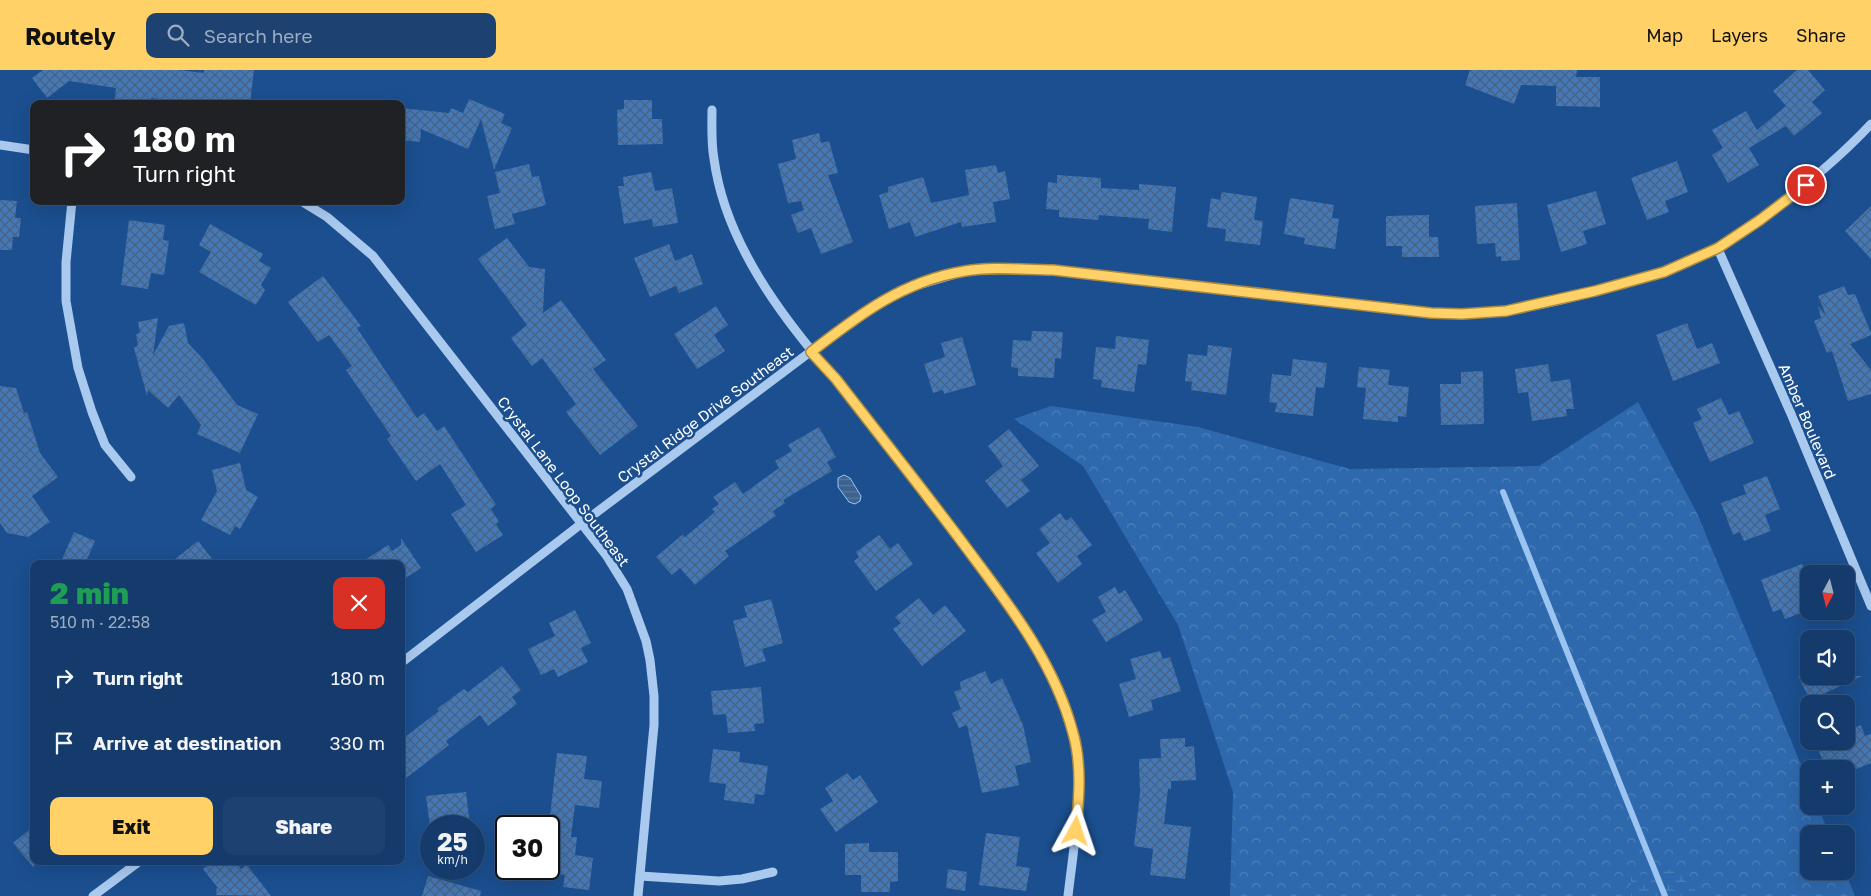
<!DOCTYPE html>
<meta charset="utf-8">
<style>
:root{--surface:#143b6b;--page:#1d4271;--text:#f1f3f6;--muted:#9dadc1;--line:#33557e;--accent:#ffd166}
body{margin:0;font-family:"Golos Text",sans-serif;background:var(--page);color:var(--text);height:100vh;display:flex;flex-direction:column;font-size:19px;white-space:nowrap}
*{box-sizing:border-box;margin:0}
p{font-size:16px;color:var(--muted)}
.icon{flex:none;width:28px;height:28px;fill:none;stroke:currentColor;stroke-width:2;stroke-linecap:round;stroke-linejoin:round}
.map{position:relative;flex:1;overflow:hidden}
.drawer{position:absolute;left:30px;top:490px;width:375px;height:305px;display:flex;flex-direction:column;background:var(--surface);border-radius:10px;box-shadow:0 5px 20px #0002,0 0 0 1px var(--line)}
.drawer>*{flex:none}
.top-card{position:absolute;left:30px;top:30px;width:375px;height:105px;border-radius:10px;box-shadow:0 5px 20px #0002,0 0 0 1px var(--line);background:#202124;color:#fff;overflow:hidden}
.needle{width:32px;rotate:187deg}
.controls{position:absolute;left:1800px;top:495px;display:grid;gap:10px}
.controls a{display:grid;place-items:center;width:55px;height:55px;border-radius:10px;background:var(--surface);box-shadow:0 5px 20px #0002,0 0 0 1px var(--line);font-size:25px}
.speed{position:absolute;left:420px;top:745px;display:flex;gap:10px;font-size:25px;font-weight:700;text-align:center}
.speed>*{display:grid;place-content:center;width:65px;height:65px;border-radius:50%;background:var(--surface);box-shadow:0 5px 20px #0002,0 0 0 1px var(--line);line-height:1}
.speed small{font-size:12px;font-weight:400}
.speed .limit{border:2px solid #111;border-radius:8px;background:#fff;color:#111}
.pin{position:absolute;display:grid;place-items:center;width:42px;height:42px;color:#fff;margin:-21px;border:2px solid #fff;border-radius:50%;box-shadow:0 1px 5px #0007}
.me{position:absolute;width:55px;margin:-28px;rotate:5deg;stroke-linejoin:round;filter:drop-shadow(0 0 4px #0008)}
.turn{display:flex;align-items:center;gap:18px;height:105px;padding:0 20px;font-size:22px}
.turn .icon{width:65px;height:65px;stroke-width:2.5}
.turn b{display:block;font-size:35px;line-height:42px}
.round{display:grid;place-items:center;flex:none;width:52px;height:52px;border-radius:10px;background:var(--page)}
.summary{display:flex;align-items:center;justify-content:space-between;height:85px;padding:0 20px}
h1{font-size:30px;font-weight:800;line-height:38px;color:#1e9e55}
.primary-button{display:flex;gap:10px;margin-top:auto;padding:10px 20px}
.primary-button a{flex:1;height:58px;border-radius:10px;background:var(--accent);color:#111;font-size:20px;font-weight:800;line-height:58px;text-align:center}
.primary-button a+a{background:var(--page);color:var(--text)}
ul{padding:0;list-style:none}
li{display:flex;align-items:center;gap:15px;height:65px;padding:0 20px}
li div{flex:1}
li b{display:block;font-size:19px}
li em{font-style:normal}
header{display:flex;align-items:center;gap:30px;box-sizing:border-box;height:70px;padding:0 25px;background:var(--accent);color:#111}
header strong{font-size:24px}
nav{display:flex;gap:28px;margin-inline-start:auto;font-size:18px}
.search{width:350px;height:45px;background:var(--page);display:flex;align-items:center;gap:12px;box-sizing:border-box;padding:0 18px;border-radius:10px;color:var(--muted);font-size:19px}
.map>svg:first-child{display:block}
.forest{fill:url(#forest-crowns)}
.wetland{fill:url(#wetland-marsh)}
.water{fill:url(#water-rules);stroke:#9cc4f0}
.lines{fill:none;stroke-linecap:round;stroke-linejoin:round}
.stream{stroke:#9cc4f0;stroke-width:6}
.building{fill:url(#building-cross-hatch)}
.minor{stroke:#a9c9ee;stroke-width:9}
.route-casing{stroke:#a68842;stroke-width:12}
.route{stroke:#ffd166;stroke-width:9}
.labels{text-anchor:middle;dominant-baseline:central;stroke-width:5;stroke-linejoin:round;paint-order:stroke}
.street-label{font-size:15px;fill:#fff;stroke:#1b4f8f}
</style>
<header>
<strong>Routely</strong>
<div class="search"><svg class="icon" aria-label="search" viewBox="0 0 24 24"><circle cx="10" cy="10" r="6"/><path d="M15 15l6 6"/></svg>Search here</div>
<nav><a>Map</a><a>Layers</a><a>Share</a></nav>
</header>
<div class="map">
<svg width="1871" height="826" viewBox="0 0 1871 826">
<defs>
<pattern id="forest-crowns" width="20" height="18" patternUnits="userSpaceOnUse" patternTransform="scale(1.25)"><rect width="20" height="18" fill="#2e69ad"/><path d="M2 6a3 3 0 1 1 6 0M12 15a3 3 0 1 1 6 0" fill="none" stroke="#4d80b9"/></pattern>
<pattern id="wetland-marsh" width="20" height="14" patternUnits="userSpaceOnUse" patternTransform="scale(1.25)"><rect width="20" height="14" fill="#2e69ad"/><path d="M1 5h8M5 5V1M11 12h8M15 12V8" fill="none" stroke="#4d80b9"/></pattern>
<pattern id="water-rules" width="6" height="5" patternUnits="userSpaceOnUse" patternTransform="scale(1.25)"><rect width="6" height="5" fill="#3c6290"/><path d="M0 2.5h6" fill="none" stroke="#597aa1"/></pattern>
<pattern id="building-cross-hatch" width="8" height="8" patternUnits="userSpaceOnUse" patternTransform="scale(1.25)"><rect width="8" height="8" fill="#4478b7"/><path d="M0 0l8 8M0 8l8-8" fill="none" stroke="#486282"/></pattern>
</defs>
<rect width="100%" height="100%" fill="#1b4f8f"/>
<polygon class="forest" points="1638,332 1697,443 1809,714 1809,736 1818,736 1829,764 1809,764 1809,801 1845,801 1855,826 1698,826 1698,823 1632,807 1631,826 1230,826 1233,722 1178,555 1083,396 1014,349 1051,336 1198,357 1350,399 1539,396"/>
<polygon class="wetland" points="1674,799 1698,823 1698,826 1631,826 1631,807"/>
<polygon class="water" points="844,405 850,408 861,426 860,431 855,434 849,432 838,417 838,408"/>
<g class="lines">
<polyline class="stream" points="1503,422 1665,826"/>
</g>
<g class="building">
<polygon points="43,0 180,0 204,3 204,0 254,0 250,34 200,34 151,28 151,34 114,34 116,18 69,11 47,28 32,8"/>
<polygon points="1470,0 1577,0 1576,7 1600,7 1600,37 1556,36 1556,16 1521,15 1514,34 1465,15"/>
<polygon points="1797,0 1808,0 1825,20 1812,32 1822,43 1794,66 1786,56 1749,78 1759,95 1728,113 1712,85 1723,78 1712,60 1746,41 1757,60 1786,36 1773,21"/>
<polygon points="469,29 505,44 501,53 512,58 494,100 481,49 468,79 421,59 420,72 401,70 401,38 449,43 451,38 463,43"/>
<polygon points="624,30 652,30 652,49 662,49 663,74 618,75 617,40 624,39"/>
<polygon points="819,63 821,73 829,71 838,103 828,105 853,172 821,184 811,158 798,163 791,145 804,140 801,131 788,133 778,94 796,89 792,70"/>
<polygon points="1677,91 1688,122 1665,131 1669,142 1647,150 1631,108"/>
<polygon points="529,94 532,107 539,106 546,135 512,144 515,154 495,159 487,126 500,123 495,102"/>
<polygon points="996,95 998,103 1005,101 1010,129 993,132 996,152 962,157 961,152 915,167 910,152 889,159 879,125 888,122 888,117 923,107 931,133 969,125 965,100"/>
<polygon points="651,102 655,121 672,118 678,153 653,157 652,149 624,154 618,116 624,116 623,107"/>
<polygon points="1057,105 1101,108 1101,118 1139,120 1139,114 1176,117 1172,162 1148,159 1149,149 1099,145 1098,150 1059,147 1059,140 1046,139 1048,112 1057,113"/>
<polygon points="1596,121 1606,154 1583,161 1587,174 1561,182 1547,135"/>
<polygon points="1222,122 1257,127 1254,150 1263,151 1260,175 1225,171 1226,159 1207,157 1211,128 1220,130"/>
<polygon points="1290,128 1334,135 1332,148 1339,149 1335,179 1304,174 1305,168 1284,164"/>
<polygon points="0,130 17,131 15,148 21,148 19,167 13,167 12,180 0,180"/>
<polygon points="1517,133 1520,190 1501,191 1501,186 1496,187 1495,173 1477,174 1475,136"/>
<polygon points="1871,136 1871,189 1845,161"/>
<polygon points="1429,145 1429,167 1438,167 1439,187 1402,187 1402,176 1386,176 1386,146"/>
<polygon points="129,150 165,155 163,170 169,171 164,205 151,203 148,219 121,215"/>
<polygon points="210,154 263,184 259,191 271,198 261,215 265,220 256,235 199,202 211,182 199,175"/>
<polygon points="507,168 529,197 545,199 543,243 561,230 606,290 593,299 638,356 600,385 566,342 576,334 542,288 532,296 511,268 527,255 478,189"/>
<polygon points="669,174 675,191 692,184 703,214 679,223 676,216 650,227 634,188"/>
<polygon points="323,206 361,256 357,258 417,348 424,343 437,361 444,356 496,435 491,439 499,452 496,454 503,465 476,482 451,444 466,435 440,394 416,411 387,369 391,366 346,300 352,296 329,265 318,272 288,232"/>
<polygon points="1844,216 1848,225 1855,224 1871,263 1871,265 1850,274 1871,300 1871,324 1848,331 1832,281 1827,283 1814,251 1821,248 1818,236 1826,245 1818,226"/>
<polygon points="716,236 728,255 714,265 725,281 697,299 674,264"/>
<polygon points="158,248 153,285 169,256 184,253 188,273 203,289 237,335 258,344 240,383 197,364 201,355 179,325 168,338 148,320 147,326 134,278 138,275 136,264 140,263 138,252"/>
<polygon points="1687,253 1697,279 1712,273 1720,293 1673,311 1656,265"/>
<polygon points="1032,261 1063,262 1061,289 1055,288 1054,308 1018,306 1018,298 1011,297 1013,270 1031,271"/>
<polygon points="1116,266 1149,270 1146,295 1138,294 1134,322 1101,317 1102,310 1093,309 1096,277 1115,279"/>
<polygon points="962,267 976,315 944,324 943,320 933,323 924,294 945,287 941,273"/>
<polygon points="1208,275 1232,278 1226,325 1191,320 1192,312 1185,311 1188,284 1207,286"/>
<polygon points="1293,289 1327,293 1324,318 1316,317 1313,346 1275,342 1277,333 1269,332 1272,304 1291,306"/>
<polygon points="1548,294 1551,312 1570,309 1574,339 1566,339 1567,346 1532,351 1528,322 1518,323 1515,299"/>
<polygon points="1359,297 1390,300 1388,315 1409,317 1406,347 1398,346 1398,352 1363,349 1366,318 1357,317"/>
<polygon points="1483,301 1484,354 1441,355 1440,314 1461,314 1461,302"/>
<polygon points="0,316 16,318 24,343 27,342 40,383 58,407 32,426 50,452 28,467 7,463 0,453"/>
<polygon points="1721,328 1729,345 1739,341 1754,373 1710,392 1693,353 1702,349 1697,339"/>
<polygon points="819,357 836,387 827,392 832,401 783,430 785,433 773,441 776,446 725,481 729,486 695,515 680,498 672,505 656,487 682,465 685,467 715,442 712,439 719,434 713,427 735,412 743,424 779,398 775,391 792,381 788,375"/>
<polygon points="1009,359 1039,396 1021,410 1030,421 1007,438 985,411 1003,396 988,376"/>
<polygon points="240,393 246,420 258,427 240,459 235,456 230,465 201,450 217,421 212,400"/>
<polygon points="1767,406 1780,439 1765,445 1771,461 1744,471 1740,462 1733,465 1721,433 1746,424 1743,415"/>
<polygon points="1060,443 1066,451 1071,447 1092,475 1077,486 1082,494 1058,513 1036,483 1050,473 1039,459"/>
<polygon points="74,462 95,471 85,494 60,494"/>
<polygon points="879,465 890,479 898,473 913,494 876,521 854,491 859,487 856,482"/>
<polygon points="401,468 421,498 401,511 401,494 359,494 388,475 392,481 401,475"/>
<polygon points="198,471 216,494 169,494"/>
<polygon points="1802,494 1809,513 1809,540 1785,549 1781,539 1773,542 1761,510"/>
<polygon points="1115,517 1119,524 1125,520 1143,550 1106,572 1092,550 1106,542 1098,527"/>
<polygon points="919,528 933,545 945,535 966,561 922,596 893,559 901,553 895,547"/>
<polygon points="771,529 783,573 762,579 766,591 745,597 733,551 747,547 744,536"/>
<polygon points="575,540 591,573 581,578 588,592 558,607 554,599 541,605 528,579 555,566 549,553"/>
<polygon points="1160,581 1163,589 1170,587 1181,621 1151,630 1153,640 1129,647 1119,614 1136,609 1130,589"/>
<polygon points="502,596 521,620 512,627 517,634 488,656 480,645 446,671 449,675 401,712 401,670 439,641 437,639 464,619 468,622"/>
<polygon points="985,601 991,614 1002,608 1023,655 1031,692 1015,696 1019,715 982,723 967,655 959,658 952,643 961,639 954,622 961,619 960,612"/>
<polygon points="1798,606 1862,606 1810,630"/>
<polygon points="761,617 764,653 754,654 755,661 728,663 726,644 713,645 711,621"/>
<polygon points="1861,655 1865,666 1871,664 1871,693 1846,703 1846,699 1826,699 1815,671 1846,671 1846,661"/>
<polygon points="1185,668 1185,677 1194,676 1196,710 1171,711 1171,719 1168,719 1164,754 1191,757 1185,809 1150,805 1153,779 1134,776 1140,723 1139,689 1161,688 1160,669"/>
<polygon points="713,679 740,682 739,692 768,696 764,725 755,724 754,734 724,730 726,714 709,712"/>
<polygon points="557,683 587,686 584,709 602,711 599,738 575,735 571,767 577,767 575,785 593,788 589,820 563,817 565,805 549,803 549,756"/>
<polygon points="847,703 853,710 860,705 878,732 836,762 820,739 833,731 825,718"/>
<polygon points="466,722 470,756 430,756 426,726"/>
<polygon points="34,756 34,798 13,773"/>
<polygon points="986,763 1020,767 1016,796 1030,798 1026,821 979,815"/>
<polygon points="869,773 869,782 898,782 898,811 890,812 890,822 861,822 861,805 845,805 845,774"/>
<polygon points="213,791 235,791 241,799 247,795 271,826 216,825 217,817 203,799"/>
<polygon points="948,799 967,802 965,821 946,818"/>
<polygon points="428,806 481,821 480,826 422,826"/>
</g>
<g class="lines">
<g class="minor">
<path d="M 712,40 C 712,56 711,73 714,89 C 725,172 782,248 836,309 C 880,365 925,422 968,479 C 1008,532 1060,598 1074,665 C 1085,718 1074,773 1068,826"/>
<polyline points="0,75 34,80"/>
<polyline points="72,131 66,192 66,231 78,298 92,342 105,375 131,407"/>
<polyline points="301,131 327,147 373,186 606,485 627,519 646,571 650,590 654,626 654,655 638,826"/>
<polyline points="1718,179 1792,346 1871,536"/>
<path d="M 401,593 L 581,454 L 862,243 L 901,220 L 966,201 L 1000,199 L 1053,200 L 1431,243 C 1456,243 1482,244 1507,240 C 1548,235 1589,223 1629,212 C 1659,203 1691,193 1718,178 C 1739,167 1759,151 1777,137 C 1811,111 1842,85 1871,54"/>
<polyline points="640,806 719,811 742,809 773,802"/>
<polyline points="93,826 140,791"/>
</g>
</g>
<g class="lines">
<defs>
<path id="route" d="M 1076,761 C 1079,729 1082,694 1073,663 C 1055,594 1010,536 968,480 C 925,422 880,366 836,309 L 811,282 C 860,244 903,211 965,201 C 994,196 1025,200 1053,200 L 1431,243 L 1462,244 L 1506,241 L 1595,221 L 1664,202 L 1718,178 L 1760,150 L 1806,115"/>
</defs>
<use href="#route" class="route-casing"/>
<use href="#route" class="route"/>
</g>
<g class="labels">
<g class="street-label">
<text transform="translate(705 344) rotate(-37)">Crystal Ridge Drive Southeast</text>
<text transform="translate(1808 351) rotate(67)">Amber Boulevard</text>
<text transform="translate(564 411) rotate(53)">Crystal Lane Loop Southeast</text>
</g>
</g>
</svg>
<div class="controls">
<a><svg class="needle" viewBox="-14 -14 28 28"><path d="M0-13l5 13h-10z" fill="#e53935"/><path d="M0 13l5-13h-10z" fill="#9dadc1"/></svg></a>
<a><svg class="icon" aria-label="sound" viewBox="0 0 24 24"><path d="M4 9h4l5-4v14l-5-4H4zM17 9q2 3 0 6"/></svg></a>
<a><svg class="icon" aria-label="search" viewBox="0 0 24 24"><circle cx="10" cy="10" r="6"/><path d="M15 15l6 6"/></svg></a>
<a>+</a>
<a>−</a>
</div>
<div class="speed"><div>25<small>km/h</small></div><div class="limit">30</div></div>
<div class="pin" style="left:1806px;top:115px;background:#d93025"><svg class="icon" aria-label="arrive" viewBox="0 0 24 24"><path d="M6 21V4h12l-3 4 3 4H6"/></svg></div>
<svg class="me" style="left:1076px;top:761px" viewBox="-20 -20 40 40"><path d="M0-17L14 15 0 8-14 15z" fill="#ffd166" stroke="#fff" stroke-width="4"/></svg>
<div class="top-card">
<div class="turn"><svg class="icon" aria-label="right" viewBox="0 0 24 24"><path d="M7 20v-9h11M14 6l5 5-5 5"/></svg><div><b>180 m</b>Turn right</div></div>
</div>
<section class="drawer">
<div class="summary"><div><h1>2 min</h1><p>510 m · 22:58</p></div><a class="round" style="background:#d93025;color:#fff"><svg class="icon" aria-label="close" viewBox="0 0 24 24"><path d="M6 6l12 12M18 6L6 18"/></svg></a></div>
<ul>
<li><svg class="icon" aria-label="right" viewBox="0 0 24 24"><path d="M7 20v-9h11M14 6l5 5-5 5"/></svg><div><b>Turn right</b></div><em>180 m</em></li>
<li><svg class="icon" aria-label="arrive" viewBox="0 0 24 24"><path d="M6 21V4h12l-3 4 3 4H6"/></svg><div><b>Arrive at destination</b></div><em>330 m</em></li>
</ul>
<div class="primary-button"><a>Exit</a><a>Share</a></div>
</section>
</div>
